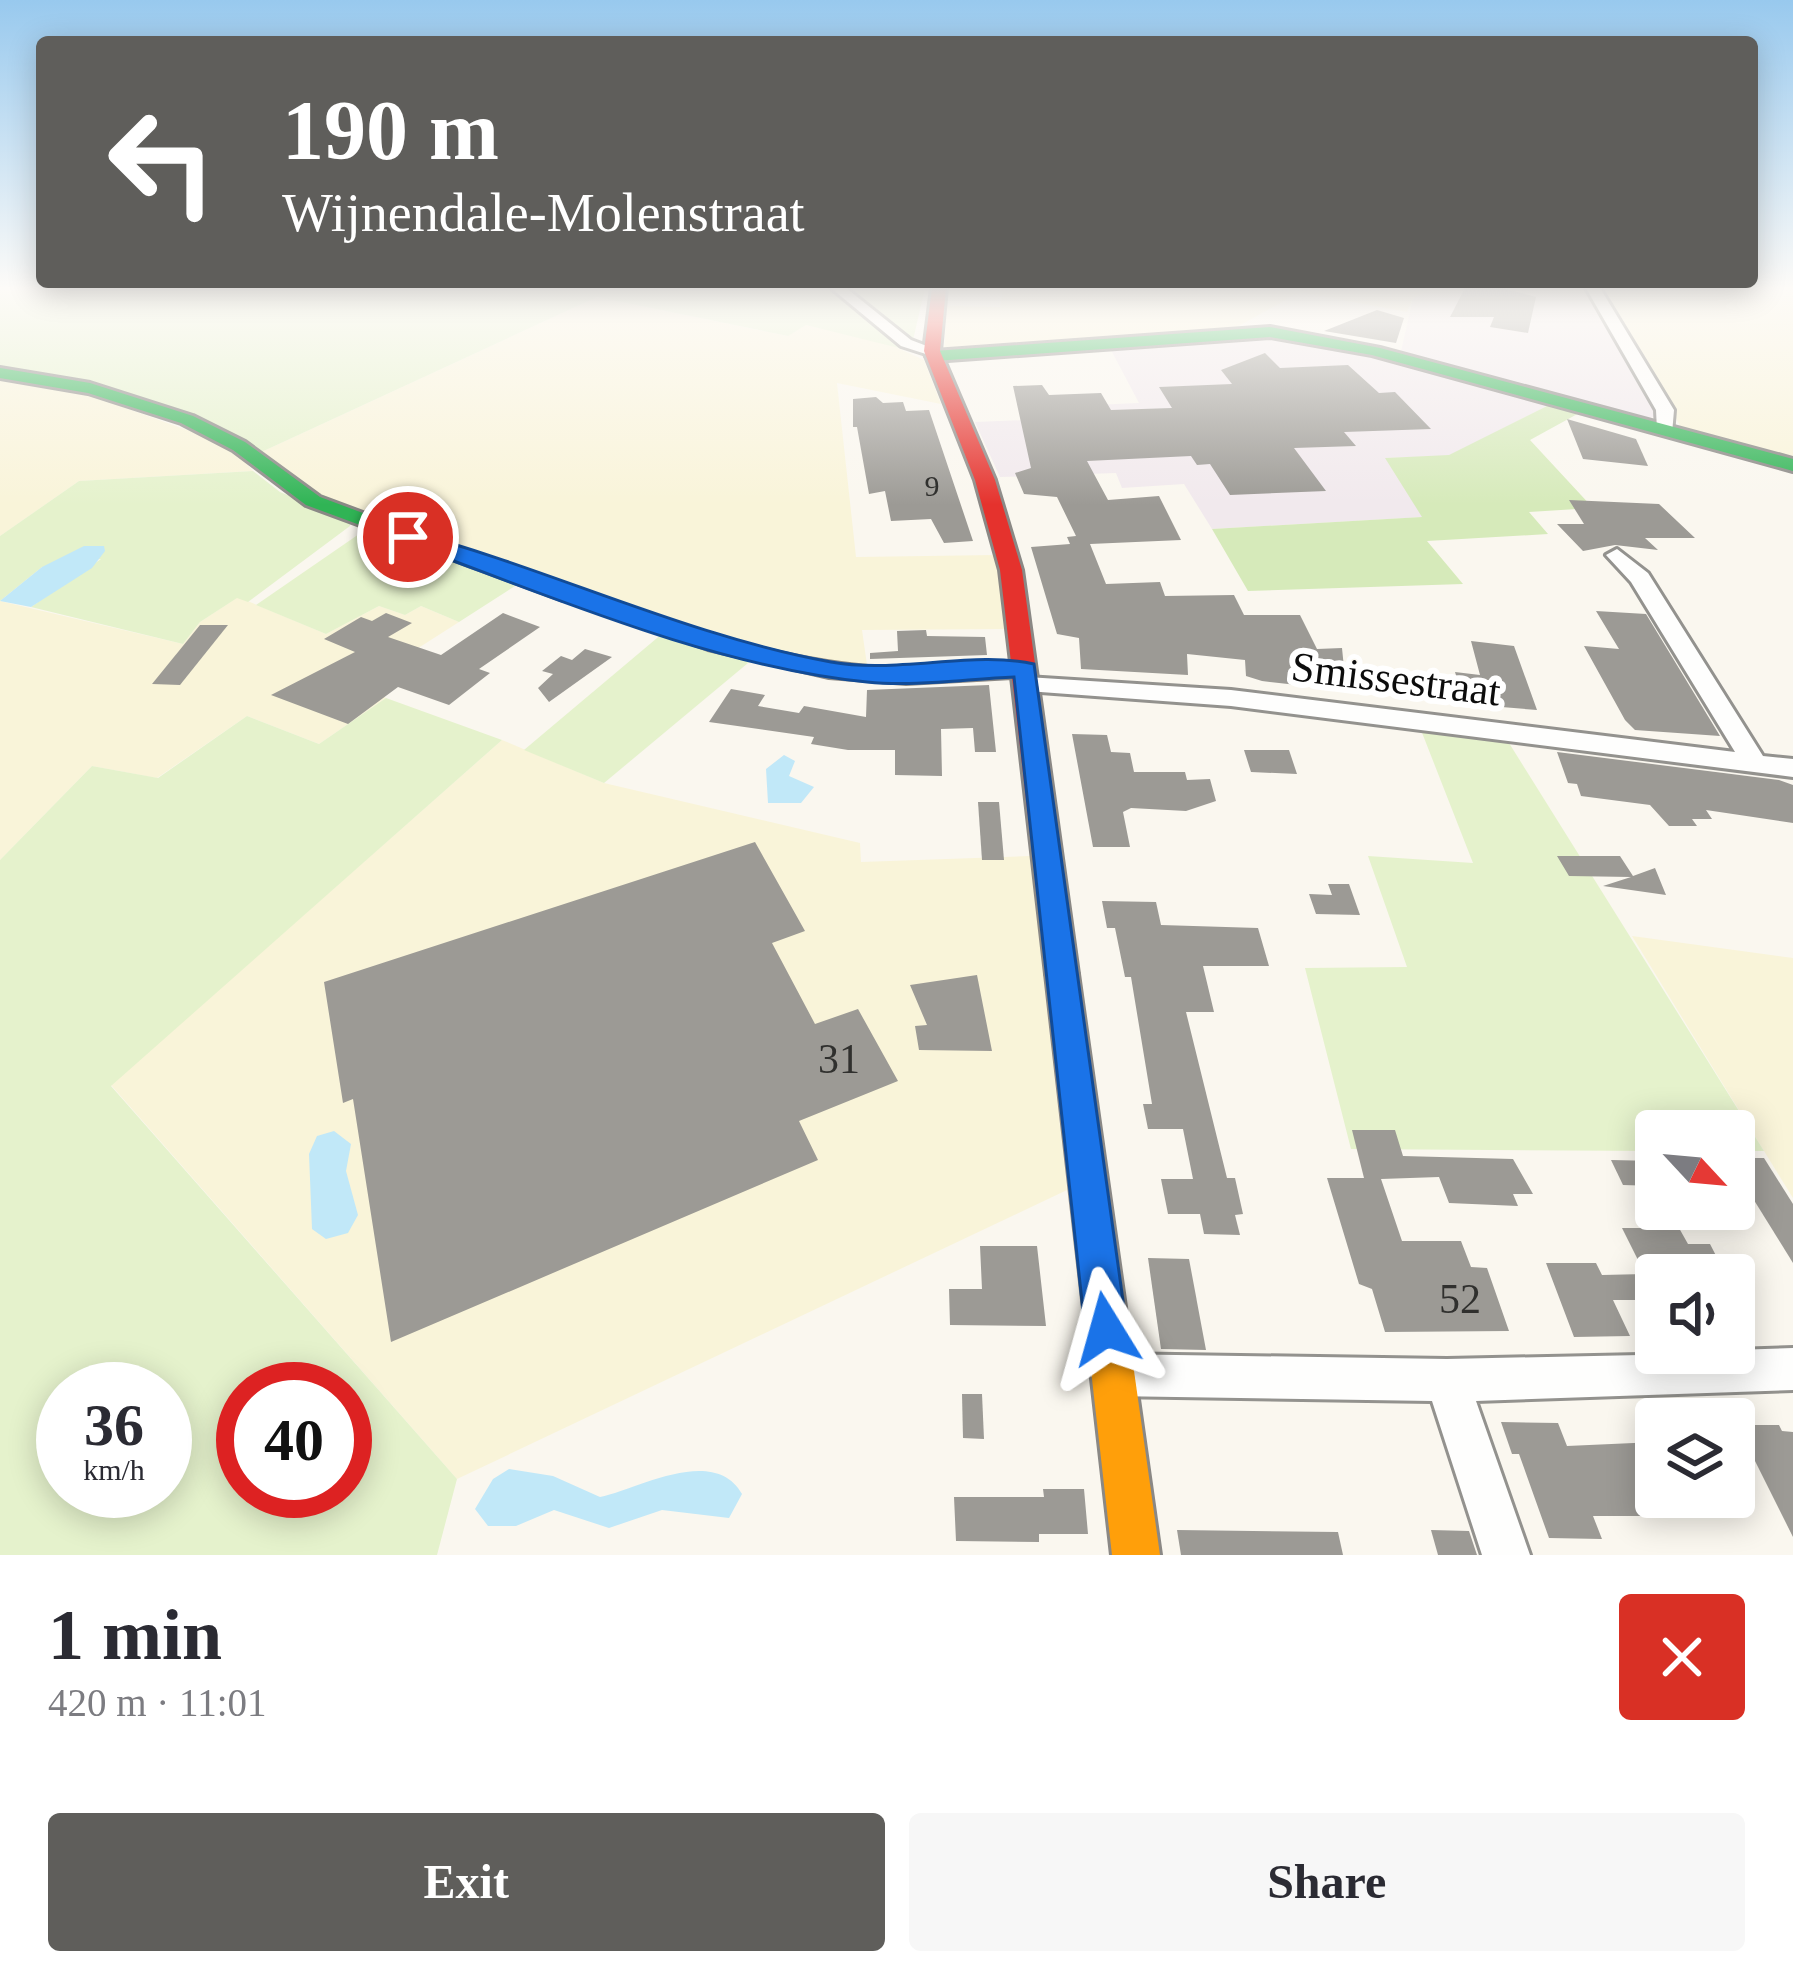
<!DOCTYPE html>
<meta charset="utf-8">
<style>
:root{--surface:#fff;--page:#f7f7f7;--text:#2b2b33;--muted:#7c7c81;--accent:#5f5e5b}
body{margin:0;font-family:Georgia,serif;background:var(--page);color:var(--text);height:100vh;display:flex;flex-direction:column;font-size:45px;white-space:nowrap}
*{box-sizing:border-box;margin:0}
p{font-size:39px;color:var(--muted)}
.icon{flex:none;width:66px;height:66px;fill:none;stroke:currentColor;stroke-width:2;stroke-linecap:round;stroke-linejoin:round}
.map{position:relative;height:1555px;overflow:hidden}
.sheet{display:flex;flex-direction:column;background:var(--surface);flex:1}
.sheet>*{flex:none}
.top-card{position:absolute;left:36px;top:36px;width:1722px;height:252px;border-radius:12px;box-shadow:0 6px 30px #0003;background:#5f5e5b;color:#fff;overflow:hidden}
.needle{width:78px;rotate:116deg}
.fabs{position:absolute;left:1635px;top:1110px;display:grid;gap:24px}
.fabs a{display:grid;place-items:center;width:120px;height:120px;border-radius:12px;background:var(--surface);box-shadow:0 6px 30px #0003;font-size:60px}
.speed{position:absolute;left:36px;top:1362px;display:flex;gap:24px;font-size:60px;font-weight:700;text-align:center}
.speed>*{display:grid;place-content:center;width:156px;height:156px;border-radius:50%;background:var(--surface);box-shadow:0 6px 30px #0003;line-height:1}
.speed small{font-size:30px;font-weight:400}
.speed .limit{border:18px solid #d22;background:#fff;color:#111}
.pin{position:absolute;display:grid;place-items:center;width:102px;height:102px;color:#fff;margin:-51px;border:6px solid #fff;border-radius:50%;box-shadow:0 3px 12px #0007}
.me{position:absolute;width:132px;margin:-66px;rotate:352deg;stroke-linejoin:round;filter:drop-shadow(0 0 9px #0008)}
.turn{display:flex;align-items:center;gap:42px;height:252px;padding:0 48px;font-size:54px}
.turn .icon{width:156px;height:156px;stroke-width:2.5}
.turn b{display:block;font-size:84px;line-height:102px}
.round{display:grid;place-items:center;flex:none;width:126px;height:126px;border-radius:12px;background:var(--page)}
.overview{display:flex;align-items:center;justify-content:space-between;height:204px;padding:0 48px}
h1{font-size:72px;font-weight:700;line-height:90px}
.cta{display:flex;gap:24px;margin-top:auto;padding:24px 48px}
.cta a{flex:1;height:138px;border-radius:12px;background:var(--accent);color:#fff;font-size:48px;font-weight:700;line-height:138px;text-align:center}
.cta a+a{background:var(--page);color:var(--text)}
.map>svg:first-child{display:block}
.industrial{fill:#f1e9ed}
.farmland{fill:#f9f4d9}
.green{fill:#e5f2cc;fill-rule:evenodd}
.forest{fill:#d6eaba}
.water{fill:#c1e8f8}
.building{fill:#9c9a95}
.lines{fill:none;stroke-linecap:round;stroke-linejoin:round}
.street-casing{stroke:#93928e;stroke-width:6}
.fast-casing{stroke:#8a8885;stroke-width:6}
.slow-casing{stroke:#8a8885;stroke-width:6}
.jam-casing{stroke:#8a8885;stroke-width:6}
.street{fill:#fefefd;fill-rule:evenodd}
.fast{fill:#30b455;fill-rule:evenodd}
.slow{fill:#ff9f0a;fill-rule:evenodd}
.jam{fill:#e5322d;fill-rule:evenodd}
.route{fill:#1a73e8;stroke:#114b97;stroke-width:3}
.labels{text-anchor:middle;dominant-baseline:central;stroke-width:12;stroke-linejoin:round;paint-order:stroke}
.far-number-label{font-size:30px;fill:#30302e}
.street-label{font-size:42px;fill:#0c0c0c;stroke:#fff}
.near-number-label{font-size:42px;fill:#30302e}
</style>
<div class="map">
<svg width="1793" height="1555" viewBox="0 0 1793 1555">
<rect width="100%" height="100%" fill="#faf7ef"/>
<g class="industrial">
<polygon points="1434,288 1586,288 1657,415 1647,420 1400,356 1413,298"/>
<polygon points="1246,335 1341,347 1553,403 1449,456 1386,458 1423,517 1212,529 1184,484 1122,488 1116,473 1000,477 975,422 1052,419 1049,407 1139,403 1111,350"/>
</g>
<g class="farmland">
<polygon points="1003,288 1434,288 1413,298 1407,312 1300,292 1237,327 944,351 947,306 1000,307"/>
<polygon points="1602,288 1793,288 1793,462 1682,429"/>
<polygon points="597,297 787,336 806,325 889,344 924,360 941,404 837,383 856,557 996,555 1006,629 862,630 868,672 733,641 317,499 255,455"/>
<polygon points="0,378 64,386 229,445 253,471 79,481 0,536"/>
<polygon points="238,597 326,634 379,606 405,615 421,606 459,622 362,684 386,698 319,744 247,716 157,778 92,766 0,860 0,601 183,644 200,622"/>
<polygon points="502,740 604,783 860,843 861,862 1030,856 1067,1190 457,1479 111,1085"/>
<polygon points="1632,936 1793,958 1793,1198 1764,1151"/>
</g>
<g class="green">
<path d="M 0,288 L 826,288 L 907,350 L 806,325 L 788,336 L 597,297 L 255,455 C 204,400 74,385 0,369 Z"/>
<polygon points="849,288 925,288 913,340"/>
<polygon points="253,471 280,492 350,520 350,526 248,602 237,598 200,622 183,644 31,607 101,559 42,567 0,601 0,536 79,481"/>
<polygon points="362,532 518,584 459,622 421,606 405,615 379,606 326,634 256,605"/>
<polygon points="663,633 754,658 604,783 524,750"/>
<path d="M 386,698 L 502,740 L 111,1086 L 457,1479 L 437,1555 L 0,1555 L 0,860 L 92,766 L 158,778 L 247,716 L 319,744 ZM 165,1389 L 165,1491 L 63,1491 L 63,1389 ZM 345,1389 L 345,1491 L 243,1491 L 243,1389 Z"/>
<polygon points="1419,725 1504,735 1764,1151 1734,1151 1734,1131 1656,1131 1656,1151 1351,1149 1305,968 1407,967 1368,856 1473,863"/>
</g>
<polygon class="forest" points="1553,403 1581,412 1530,440 1593,508 1529,512 1548,534 1427,541 1463,584 1248,591 1212,529 1422,517 1385,458 1449,455"/>
<g class="water">
<polygon points="84,546 104,546 105,551 92,568 31,607 0,601 42,567"/>
<polygon points="784,755 795,761 789,776 814,787 801,803 768,803 766,769"/>
<polygon points="334,1131 351,1144 346,1171 358,1215 348,1233 326,1239 312,1229 309,1154 317,1136"/>
<path d="M 509,1469 L 553,1476 L 600,1497 C 636,1490 714,1444 742,1494 L 729,1518 L 662,1510 L 609,1528 L 554,1510 L 516,1526 L 488,1526 L 475,1509 L 493,1479 Z"/>
</g>
<g class="building">
<polygon points="1465,288 1502,288 1536,297 1528,333 1490,327 1494,317 1450,317"/>
<polygon points="1377,310 1404,318 1396,343 1324,331"/>
<polygon points="1265,353 1280,368 1348,365 1379,393 1395,392 1431,429 1344,432 1356,446 1294,448 1326,491 1230,495 1210,464 1197,465 1191,456 1087,461 1108,500 1159,496 1181,540 1090,544 1106,584 1160,582 1165,596 1234,595 1244,615 1300,615 1317,649 1342,648 1345,678 1304,674 1306,686 1262,681 1246,676 1245,660 1187,654 1188,675 1081,669 1079,638 1057,634 1031,547 1070,544 1067,537 1076,536 1057,497 1024,494 1015,473 1031,468 1013,386 1042,385 1049,395 1101,393 1111,410 1172,408 1159,387 1232,384 1221,370"/>
<polygon points="876,397 883,403 903,402 906,411 929,410 973,541 944,543 931,519 891,521 885,491 869,494 857,427 853,427 853,399"/>
<polygon points="1567,419 1636,439 1648,466 1583,459"/>
<polygon points="1569,500 1659,504 1695,538 1645,538 1658,550 1615,545 1583,551 1557,524 1584,524"/>
<polygon points="1596,611 1646,614 1720,736 1635,730 1625,720 1584,646 1619,649"/>
<polygon points="386,613 412,623 388,637 441,655 503,613 540,627 479,669 490,673 449,705 398,687 348,724 271,695 355,652 324,639 361,617 372,621"/>
<polygon points="200,625 228,625 180,685 152,684"/>
<polygon points="926,630 927,636 985,637 987,655 870,659 870,653 898,651 897,631"/>
<polygon points="1471,641 1514,646 1537,710 1465,704 1455,672 1480,675"/>
<polygon points="585,649 612,657 549,702 538,688 553,674 542,671 561,656 572,660"/>
<polygon points="1349,668 1397,673 1401,695 1352,689"/>
<polygon points="989,685 996,752 975,752 973,728 941,729 942,776 895,775 895,750 848,750 811,744 814,737 709,722 731,689 765,695 758,706 799,713 804,706 866,717 867,690"/>
<polygon points="1072,734 1107,735 1111,752 1130,753 1134,772 1185,772 1187,780 1210,779 1216,801 1186,811 1131,808 1123,812 1130,847 1093,847"/>
<polygon points="1244,750 1289,750 1297,774 1251,772"/>
<polygon points="1557,752 1779,780 1793,785 1793,823 1706,810 1712,819 1692,819 1697,826 1669,826 1650,805 1581,796 1577,784 1568,783"/>
<polygon points="978,802 999,802 1004,860 982,860"/>
<polygon points="755,842 805,931 772,943 815,1024 858,1009 898,1081 799,1121 818,1160 391,1342 353,1099 343,1103 324,982"/>
<polygon points="1557,856 1620,856 1633,876 1655,868 1666,895 1603,886 1631,877 1569,876"/>
<polygon points="1328,884 1349,884 1360,915 1316,914 1309,894 1332,895"/>
<polygon points="1102,901 1156,902 1161,925 1258,928 1269,966 1203,966 1214,1012 1186,1012 1227,1178 1235,1178 1243,1214 1235,1215 1240,1235 1204,1234 1200,1214 1168,1214 1161,1179 1193,1179 1183,1129 1148,1129 1143,1104 1152,1104 1131,977 1125,977 1115,928 1107,928"/>
<polygon points="977,975 992,1051 919,1050 915,1026 927,1025 910,985"/>
<polygon points="1352,1130 1395,1130 1403,1156 1513,1159 1533,1194 1513,1194 1518,1206 1449,1203 1439,1177 1381,1179 1402,1241 1461,1241 1471,1267 1487,1268 1509,1331 1385,1332 1372,1289 1359,1284 1327,1178 1364,1178"/>
<polygon points="1734,1158 1764,1158 1793,1204 1793,1263 1734,1168"/>
<polygon points="1611,1160 1656,1161 1656,1186 1623,1185"/>
<polygon points="1622,1228 1679,1228 1688,1244 1710,1244 1726,1275 1656,1275 1656,1300 1613,1300 1630,1336 1574,1337 1546,1263 1596,1263 1602,1275 1645,1274"/>
<polygon points="980,1246 1037,1246 1046,1326 950,1325 949,1289 982,1289"/>
<polygon points="1148,1258 1189,1259 1206,1350 1161,1349"/>
<polygon points="962,1394 982,1394 984,1439 963,1438"/>
<polygon points="1501,1422 1558,1423 1567,1446 1656,1442 1656,1516 1593,1516 1602,1539 1549,1538 1519,1454 1512,1454"/>
<polygon points="1737,1425 1779,1425 1782,1431 1793,1432 1793,1537"/>
<polygon points="1043,1489 1084,1489 1088,1534 1039,1534 1039,1542 956,1541 954,1497 1044,1497"/>
<polygon points="1177,1530 1338,1532 1343,1555 1181,1555"/>
<polygon points="1431,1530 1469,1531 1477,1555 1438,1555"/>
</g>
<g class="lines">
<defs>
<g id="street">
<polygon points="831,288 846,288 911,340 940,351 932,356 901,346"/>
<polygon points="1586,288 1600,288 1674,410 1672,434 1657,430 1656,410"/>
<polygon points="1617,549 1648,573 1763,756 1793,759 1793,777 1231,706 1027,691 1015,684 1027,677 1231,690 1735,752 1631,582 1606,555"/>
<polygon points="1793,1348 1793,1390 1476,1401 1530,1555 1482,1555 1432,1401 1112,1396 1097,1390 1091,1375 1097,1360 1112,1354 1447,1359 1734,1353 1734,1350"/>
</g>
<g id="fast">
<polygon points="1270,327 1380,348 1793,459 1793,471 1372,355 1270,337 934,361 926,356 934,351"/>
<polygon points="0,368 90,383 193,416 245,442 320,497 582,595 579,600 563,600 306,505 233,450 181,423 88,393 0,378"/>
</g>
<polygon id="slow" points="1062,961 1073,965 1078,974 1160,1555 1112,1555 1046,974 1051,965"/>
<path id="jam" d="M 932,288 L 946,288 L 940,351 L 995,480 L 1022,570 L 1078,974 L 1073,983 L 1062,987 L 1051,983 L 1046,974 L 1012,677 L 906,683 L 829,677 L 708,649 L 560,595 L 563,590 L 579,590 C 677,625 777,662 882,668 C 925,670 968,665 1011,662 L 1000,570 L 975,480 L 924,351 Z"/>
</defs>
<use href="#street" class="street-casing"/>
<use href="#fast" class="fast-casing"/>
<use href="#slow" class="slow-casing"/>
<use href="#jam" class="jam-casing"/>
<use href="#street" class="street"/>
<use href="#fast" class="fast"/>
<use href="#slow" class="slow"/>
<use href="#jam" class="jam"/>
</g>
<linearGradient id="sky" x2="0" y2="1"><stop stop-color="#98c9ee"/><stop offset="0.57" stop-color="#fdfbf8"/><stop offset="1" stop-color="#fdfbf8" stop-opacity="0"/></linearGradient>
<rect width="1793" height="505" fill="url(#sky)"/>
<path class="route" d="M 408,531 C 551,569 684,635 831,662 C 897,674 975,650 1034,664 L 1127,1329 L 1121,1344 L 1106,1350 L 1091,1344 L 1085,1329 L 1014,677 C 966,679 914,687 867,682 C 710,666 548,595 400,541 L 397,537 Z"/>
<g class="labels">
<g class="far-number-label">
<text x="932" y="485">9</text>
</g>
<g class="street-label">
<text transform="translate(1396 679) rotate(7)">Smissestraat</text>
</g>
<g class="near-number-label">
<text x="839" y="1059">31</text>
<text x="1460" y="1299">52</text>
</g>
</g>
</svg>
<div class="fabs">
<a><svg class="needle" viewBox="-14 -14 28 28"><path d="M0-13l5 13h-10z" fill="#e53935"/><path d="M0 13l5-13h-10z" fill="#7c7c81"/></svg></a>
<a><svg class="icon" aria-label="sound" viewBox="0 0 24 24"><path d="M4 9h4l5-4v14l-5-4H4zM17 9q2 3 0 6"/></svg></a>
<a><svg class="icon" aria-label="layers" viewBox="0 0 24 24"><path d="M12 4l9 5-9 5-9-5zM3 14l9 5 9-5"/></svg></a>
</div>
<div class="speed"><div>36<small>km/h</small></div><div class="limit">40</div></div>
<div class="pin" style="left:408px;top:537px;background:#d93025"><svg class="icon" aria-label="arrive" viewBox="0 0 24 24"><path d="M6 21V4h12l-3 4 3 4H6"/></svg></div>
<svg class="me" style="left:1106px;top:1329px" viewBox="-20 -20 40 40"><path d="M0-17L14 15 0 8-14 15z" fill="#1a73e8" stroke="#fff" stroke-width="4"/></svg>
<div class="top-card">
<div class="turn"><svg class="icon" aria-label="left" viewBox="0 0 24 24"><path d="M17 20v-9H6M10 6l-5 5 5 5"/></svg><div><b>190 m</b>Wijnendale-Molenstraat</div></div>
</div>
</div>
<section class="sheet">
<div class="overview"><div><h1>1 min</h1><p>420 m · 11:01</p></div><a class="round" style="background:#d93025;color:#fff"><svg class="icon" aria-label="close" viewBox="0 0 24 24"><path d="M6 6l12 12M18 6L6 18"/></svg></a></div>
<div class="cta"><a>Exit</a><a>Share</a></div>
</section>
